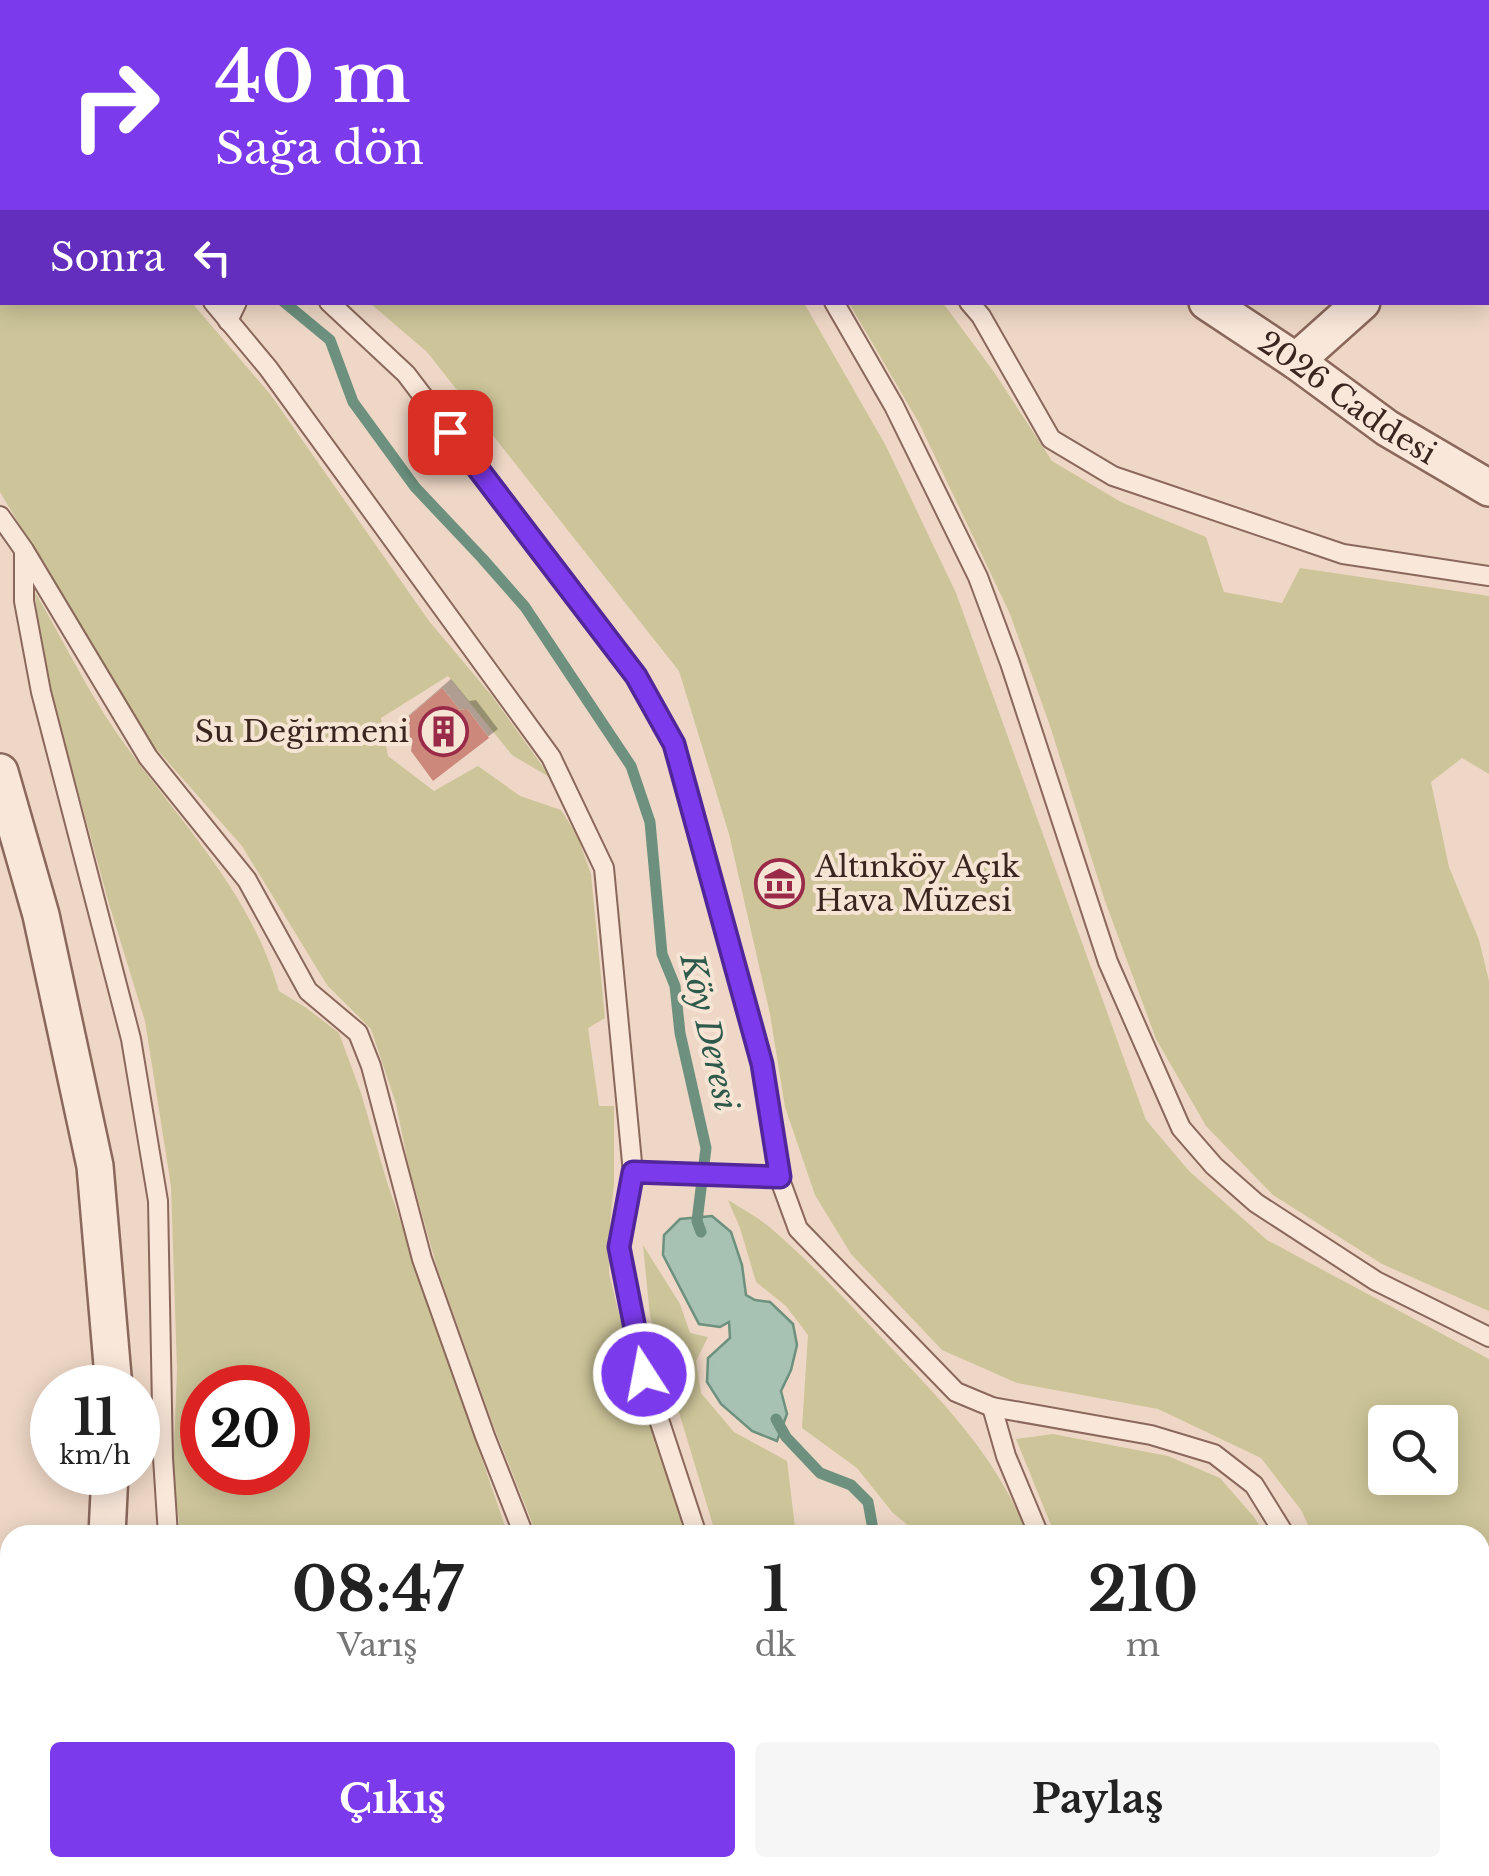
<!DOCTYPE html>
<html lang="tr">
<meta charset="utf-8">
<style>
:root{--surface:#fff;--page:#f6f6f6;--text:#222;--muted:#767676;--accent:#7c3aed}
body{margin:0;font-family:"Libre Baskerville",serif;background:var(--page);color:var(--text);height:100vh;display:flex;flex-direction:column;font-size:38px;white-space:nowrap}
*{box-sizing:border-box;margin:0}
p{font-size:32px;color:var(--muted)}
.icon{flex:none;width:55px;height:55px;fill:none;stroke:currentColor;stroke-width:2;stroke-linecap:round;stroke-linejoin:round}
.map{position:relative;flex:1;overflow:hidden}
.panel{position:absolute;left:0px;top:1525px;width:1490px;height:352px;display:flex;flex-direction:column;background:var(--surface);border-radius:30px 30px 0 0;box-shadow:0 5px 25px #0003}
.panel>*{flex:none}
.hud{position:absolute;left:0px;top:0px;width:1490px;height:305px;box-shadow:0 5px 25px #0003;background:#7c3aed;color:#fff;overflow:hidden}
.tools{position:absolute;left:1368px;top:1405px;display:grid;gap:20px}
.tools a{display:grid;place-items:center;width:90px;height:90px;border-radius:10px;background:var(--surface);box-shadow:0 5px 25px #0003;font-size:50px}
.speed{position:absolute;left:30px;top:1365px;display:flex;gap:20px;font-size:50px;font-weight:700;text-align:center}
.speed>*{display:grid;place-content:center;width:130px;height:130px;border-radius:50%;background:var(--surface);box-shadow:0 5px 25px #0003;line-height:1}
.speed small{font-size:25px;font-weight:400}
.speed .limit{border:15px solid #d22;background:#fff;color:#111}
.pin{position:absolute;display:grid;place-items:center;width:85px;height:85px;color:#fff;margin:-42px;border-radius:20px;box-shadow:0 5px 15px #0006}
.me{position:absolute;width:110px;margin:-55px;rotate:349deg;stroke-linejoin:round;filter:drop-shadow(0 0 8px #0008)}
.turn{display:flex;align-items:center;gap:35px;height:210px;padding:0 50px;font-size:45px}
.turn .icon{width:130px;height:130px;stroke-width:2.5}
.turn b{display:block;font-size:70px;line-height:85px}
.then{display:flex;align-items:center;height:95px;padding:0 50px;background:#0003;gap:20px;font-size:38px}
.eta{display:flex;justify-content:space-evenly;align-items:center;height:170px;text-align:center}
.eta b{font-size:60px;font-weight:700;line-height:70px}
.action{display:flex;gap:20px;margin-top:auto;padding:20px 50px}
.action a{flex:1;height:115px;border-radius:10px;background:var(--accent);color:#fff;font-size:40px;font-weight:700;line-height:115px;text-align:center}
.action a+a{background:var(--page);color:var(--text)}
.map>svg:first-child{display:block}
.green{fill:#cdc599;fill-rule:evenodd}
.water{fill:#a7c2b3;stroke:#6d917e;stroke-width:2.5}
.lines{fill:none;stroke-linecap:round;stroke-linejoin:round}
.stream{stroke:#6d917e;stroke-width:11}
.building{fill:#cd887c;filter:url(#shadow)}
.service-casing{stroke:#8a685b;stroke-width:22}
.minor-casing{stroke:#8a685b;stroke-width:40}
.service{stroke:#f9e7d9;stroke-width:18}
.minor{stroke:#f9e7d9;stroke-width:35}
.route-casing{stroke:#51269a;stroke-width:25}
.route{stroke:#7c3aed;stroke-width:18}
.labels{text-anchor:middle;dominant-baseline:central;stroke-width:8;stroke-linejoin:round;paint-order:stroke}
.street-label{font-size:30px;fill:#3a251f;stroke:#f6e4d5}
.poi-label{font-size:30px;fill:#3a251f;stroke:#f6e4d5;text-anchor:end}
.water-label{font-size:32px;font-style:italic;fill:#2e5a4b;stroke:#f6e4d5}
</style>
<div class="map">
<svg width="1489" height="1876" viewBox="0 0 1489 1876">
<defs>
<filter id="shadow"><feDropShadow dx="9" dy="-9" stdDeviation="0" flood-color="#0004"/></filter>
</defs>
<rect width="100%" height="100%" fill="#eed7c6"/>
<g class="green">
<polygon points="0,0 43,0 46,2 2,2 2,302 192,303 270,394 429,621 492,696 551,778 512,755 448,676 381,718 388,756 434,791 478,766 520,796 561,810 577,835 591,874 605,1018 588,1028 599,1106 614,1106 614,1184 610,1225 609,1273 635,1379 688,1535 537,1535 492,1422 438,1271 409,1168 396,1104 371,1029 327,985 242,846 145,736 0,492"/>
<polygon points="150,0 569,0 571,2 151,2"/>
<path d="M 370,303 L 804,303 L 886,446 L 956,593 L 1146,1120 L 1189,1171 L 1267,1240 L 1489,1359 L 1489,1602 L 1480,1604 L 1480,1535 L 1313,1535 L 1301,1510 L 1261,1458 L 1158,1409 L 1017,1383 L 942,1350 L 851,1254 L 815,1195 L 785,1107 L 770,1014 L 729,834 L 679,671 L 427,352 ZM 1385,1422 L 1440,1422 L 1440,1478 L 1385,1478 Z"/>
<polygon points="849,303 943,303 994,372 1052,461 1121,502 1206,537 1224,592 1282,603 1300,568 1489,596 1489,774 1462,758 1431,782 1449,867 1479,940 1489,981 1489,1311 1382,1264 1273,1195 1206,1126 1156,1039 1105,901 1050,726 1010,614 919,423"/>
<path d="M 35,592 C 62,638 86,688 116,732 C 175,817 250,889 279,991 L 305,1007 L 339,1033 L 361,1093 L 387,1182 L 508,1535 L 181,1535 L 173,1477 L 177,1370 L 171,1186 L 145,1021 L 109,904 L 41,656 ZM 202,1388 L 288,1388 L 288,1472 L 202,1472 Z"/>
<path d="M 728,1200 C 741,1208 755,1216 767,1225 C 806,1258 842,1296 877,1333 C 938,1397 994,1451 1028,1535 L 920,1535 L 893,1513 L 857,1468 L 802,1428 L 808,1335 L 786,1306 L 756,1282 L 740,1228 Z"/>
<polygon points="643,1245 680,1304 690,1333 708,1337 696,1361 701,1393 734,1432 787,1461 796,1535 716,1535 650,1316"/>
<polygon points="1053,1434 1168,1456 1220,1478 1254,1517 1265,1535 1055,1535 1016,1439"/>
<polygon points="1480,1655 1489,1659 1489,1876 1367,1876 1367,1868 1480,1868"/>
<polygon points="255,1868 555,1868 555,1876 256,1876"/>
<polygon points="585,1868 795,1868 797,1876 588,1876"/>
<polygon points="841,1868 1037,1868 1043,1876 849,1876"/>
<polygon points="1081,1868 1159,1868 1162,1876 1085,1876"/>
<polygon points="1196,1868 1330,1868 1329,1876 1199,1876"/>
</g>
<polygon class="water" points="712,1216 731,1232 742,1265 746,1295 755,1300 770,1302 793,1324 797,1345 791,1370 781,1391 787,1414 777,1441 752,1431 721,1404 707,1382 708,1358 730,1338 729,1322 720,1327 699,1324 663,1255 664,1235 680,1219"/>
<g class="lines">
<g class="stream">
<polyline points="97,0 99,2"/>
<polyline points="284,302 330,340 353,402 415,487 482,558 525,607 631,766 650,822 662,954 675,986 680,1033 706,1148 697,1221 701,1232"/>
<polyline points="776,1419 786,1437 820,1473 851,1485 868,1502 874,1535"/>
<polyline points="1067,1868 1072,1876"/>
</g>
</g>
<polygon class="building" points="442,688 460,710 467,709 489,738 433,781 411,751 412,744 399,725"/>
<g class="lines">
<defs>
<g id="service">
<polyline points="61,0 63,2"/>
<polyline points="132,0 134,2"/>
<polyline points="592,0 595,2"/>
<polyline points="1183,2 1188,0"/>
<polyline points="213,302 268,368 551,757 604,868 633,1173 619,1247 644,1374 697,1535"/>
<polyline points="329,302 406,374 636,676 674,744 762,1064 779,1177 798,1229 956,1392 992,1407 1151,1435 1214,1454 1254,1485 1285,1535"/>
<polyline points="834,302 894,406 978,577 1010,663 1108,962 1181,1128 1214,1166 1256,1203 1376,1281 1489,1337"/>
<polyline points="969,302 981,316 1051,439 1113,476 1343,554 1489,576"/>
<polyline points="228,321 237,302"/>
<polyline points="0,516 24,550 148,757 247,880 308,991 358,1033 371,1066 422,1259 485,1436 524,1535"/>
<polyline points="24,551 24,601 41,692 131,1039 158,1201 163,1458 168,1535"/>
<polyline points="633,1173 779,1177"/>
<polyline points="992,1407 1006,1456 1039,1535"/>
<polyline points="1480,1631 1489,1632"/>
<polyline points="197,1868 202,1876"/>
<polyline points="569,1868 573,1876"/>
<polyline points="805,1868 807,1876"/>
<polyline points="1175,1868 1179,1876"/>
<polyline points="140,1876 140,1868"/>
<polyline points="1349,1876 1350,1868"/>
</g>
<g id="minor">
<polyline points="791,0 794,2"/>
<polyline points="1488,190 1489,189"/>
<path id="s1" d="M 1207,302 L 1296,361 L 1387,428 L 1489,488"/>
<polyline points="1296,361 1362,302"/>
<polyline points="0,772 41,915 95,1166 114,1388"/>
<polyline points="107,1535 110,1472"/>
<polyline points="0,1612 10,1614"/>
<polyline points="0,1791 10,1779"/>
</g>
</defs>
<use href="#service" class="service-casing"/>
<use href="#minor" class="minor-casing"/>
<use href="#service" class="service"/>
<use href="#minor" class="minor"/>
</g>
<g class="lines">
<defs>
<polyline id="route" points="450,432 636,676 674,744 762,1064 780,1177 633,1172 619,1247 644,1374"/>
</defs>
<use href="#route" class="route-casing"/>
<use href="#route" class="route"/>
</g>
<defs>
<symbol id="building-ring" viewBox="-11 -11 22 22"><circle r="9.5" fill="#f6e4d5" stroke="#992b49" stroke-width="1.5"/><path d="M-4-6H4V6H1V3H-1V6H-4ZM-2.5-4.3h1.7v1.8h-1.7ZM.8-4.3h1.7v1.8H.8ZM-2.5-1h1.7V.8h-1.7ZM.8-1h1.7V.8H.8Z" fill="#992b49"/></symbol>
<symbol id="museum-ring" viewBox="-11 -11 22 22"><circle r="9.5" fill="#f6e4d5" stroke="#992b49" stroke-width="1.5"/><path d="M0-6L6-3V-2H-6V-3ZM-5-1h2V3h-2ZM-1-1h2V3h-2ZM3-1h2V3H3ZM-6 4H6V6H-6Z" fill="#992b49"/></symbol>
</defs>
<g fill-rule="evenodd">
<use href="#building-ring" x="416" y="704" width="55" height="55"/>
<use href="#museum-ring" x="752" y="856" width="55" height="55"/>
</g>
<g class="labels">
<g class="street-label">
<text stroke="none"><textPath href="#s1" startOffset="170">2026 Caddesi</textPath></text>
</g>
<g class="poi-label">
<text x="409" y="731">Su Değirmeni</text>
<text x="815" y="866" text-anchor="start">Altınköy Açık<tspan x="815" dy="34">Hava Müzesi</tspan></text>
</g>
<g class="water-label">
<text transform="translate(709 1032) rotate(77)">Köy Deresi</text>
</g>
</g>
</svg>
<div class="tools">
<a><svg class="icon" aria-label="search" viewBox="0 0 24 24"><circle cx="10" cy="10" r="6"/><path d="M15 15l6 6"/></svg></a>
</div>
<div class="speed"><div>11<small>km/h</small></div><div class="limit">20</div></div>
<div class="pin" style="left:450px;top:432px;background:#d93025"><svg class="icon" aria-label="arrive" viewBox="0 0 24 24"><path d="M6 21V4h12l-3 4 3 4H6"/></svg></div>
<svg class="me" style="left:644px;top:1374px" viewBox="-20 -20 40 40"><circle r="17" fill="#7c3aed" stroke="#fff" stroke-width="3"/><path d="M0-11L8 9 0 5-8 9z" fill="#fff"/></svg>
<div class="hud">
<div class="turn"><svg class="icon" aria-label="right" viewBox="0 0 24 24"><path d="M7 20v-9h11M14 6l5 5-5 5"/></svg><div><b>40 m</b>Sağa dön</div></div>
<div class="then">Sonra<svg class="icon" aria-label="left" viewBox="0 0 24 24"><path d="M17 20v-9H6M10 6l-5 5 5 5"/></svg></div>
</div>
<section class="panel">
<div class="eta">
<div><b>08:47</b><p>Varış</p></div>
<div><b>1</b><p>dk</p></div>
<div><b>210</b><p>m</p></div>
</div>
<div class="action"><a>Çıkış</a><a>Paylaş</a></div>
</section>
</div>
